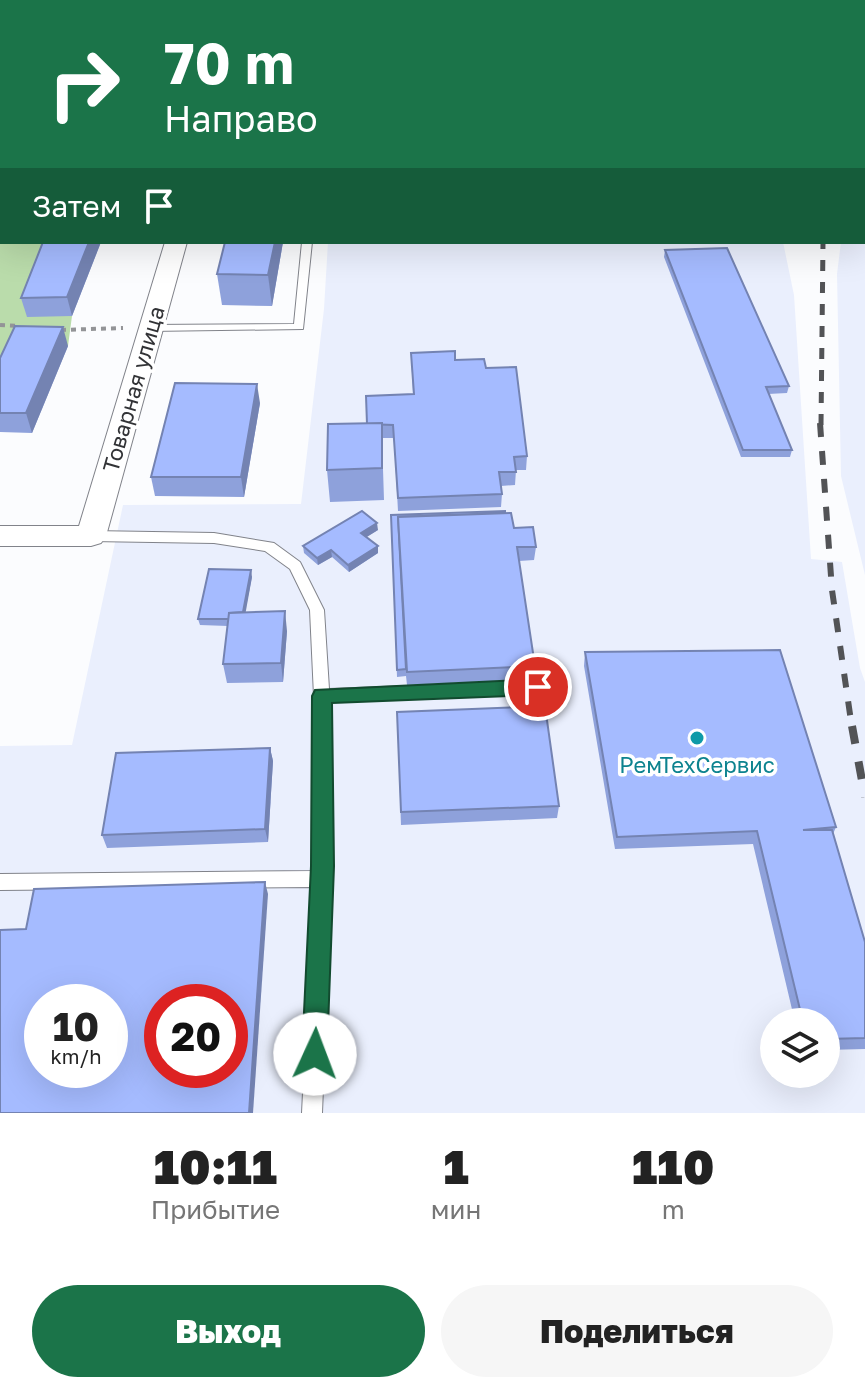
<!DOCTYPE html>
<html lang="ru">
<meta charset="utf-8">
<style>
:root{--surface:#fff;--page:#f6f6f6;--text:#222;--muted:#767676;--accent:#1b7449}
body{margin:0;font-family:"Golos Text",sans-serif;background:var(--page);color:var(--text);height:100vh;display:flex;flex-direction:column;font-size:30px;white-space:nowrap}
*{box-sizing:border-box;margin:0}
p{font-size:26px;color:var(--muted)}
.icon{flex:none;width:44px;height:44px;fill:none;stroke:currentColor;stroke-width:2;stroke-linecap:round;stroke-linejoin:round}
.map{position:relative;height:1113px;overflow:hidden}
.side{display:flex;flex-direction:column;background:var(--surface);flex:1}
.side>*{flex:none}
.banner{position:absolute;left:0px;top:0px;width:866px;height:244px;box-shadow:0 8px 32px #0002;background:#1b7449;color:#fff;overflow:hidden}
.buttons{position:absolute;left:760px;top:1008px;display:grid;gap:16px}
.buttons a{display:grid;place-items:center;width:80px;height:80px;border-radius:50%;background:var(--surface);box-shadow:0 8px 32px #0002;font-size:40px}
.speed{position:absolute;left:24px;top:984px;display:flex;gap:16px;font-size:40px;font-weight:700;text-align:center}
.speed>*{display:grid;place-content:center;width:104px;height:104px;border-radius:50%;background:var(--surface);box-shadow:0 8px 32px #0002;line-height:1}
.speed small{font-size:20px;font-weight:400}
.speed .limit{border:12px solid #d22;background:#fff;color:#111}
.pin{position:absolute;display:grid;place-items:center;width:68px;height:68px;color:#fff;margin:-34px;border:4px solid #fff;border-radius:50%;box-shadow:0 2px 8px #0007}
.me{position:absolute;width:88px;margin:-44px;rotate:2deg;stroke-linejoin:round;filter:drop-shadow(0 0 6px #0008)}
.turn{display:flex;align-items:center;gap:28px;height:168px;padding:0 32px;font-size:36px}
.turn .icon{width:104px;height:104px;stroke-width:2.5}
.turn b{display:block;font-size:56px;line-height:68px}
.then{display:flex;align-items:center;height:76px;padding:0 32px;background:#0003;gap:16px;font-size:30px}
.eta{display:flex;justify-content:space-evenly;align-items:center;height:136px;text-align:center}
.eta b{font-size:48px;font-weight:800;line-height:56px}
.cta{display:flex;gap:16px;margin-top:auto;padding:16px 32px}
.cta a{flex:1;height:92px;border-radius:48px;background:var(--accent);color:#fff;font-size:32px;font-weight:800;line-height:92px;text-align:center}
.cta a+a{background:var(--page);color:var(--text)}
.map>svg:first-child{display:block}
.built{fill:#eaeffd;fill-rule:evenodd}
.green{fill:#badcab}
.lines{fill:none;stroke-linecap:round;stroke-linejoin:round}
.lane-casing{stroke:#81838a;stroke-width:2}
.street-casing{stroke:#81838a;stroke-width:2}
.path{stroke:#939497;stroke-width:4;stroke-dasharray:5 5;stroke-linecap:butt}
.lane{fill:#fff;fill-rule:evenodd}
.street{fill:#fff;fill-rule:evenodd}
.rail-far2{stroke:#525356;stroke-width:5;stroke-dasharray:11 11;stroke-linecap:butt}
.rail-far1{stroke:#525356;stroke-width:6;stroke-dasharray:14 14;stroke-linecap:butt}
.rail{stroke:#525356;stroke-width:8;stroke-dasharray:18 18;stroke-linecap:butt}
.wall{fill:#8ea1db}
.shaded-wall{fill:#7483b2}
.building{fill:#a5bbff;stroke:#7483b2;stroke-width:2;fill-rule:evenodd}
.route{fill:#1b7449;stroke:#124b2f;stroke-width:2}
.culture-dot{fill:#0f9aa8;stroke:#fff;stroke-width:3}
.labels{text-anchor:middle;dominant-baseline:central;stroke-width:7;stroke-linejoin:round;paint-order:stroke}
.street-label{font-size:22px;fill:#323336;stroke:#fff}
.culture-label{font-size:22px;fill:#0d838f;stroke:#fff}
</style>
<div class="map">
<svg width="865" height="1113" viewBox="0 0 865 1113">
<rect width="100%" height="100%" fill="#fbfcfe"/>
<g class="built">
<polygon points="411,0 865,0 865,575 841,476 837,274 841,242 864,242 864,2"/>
<path d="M 328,242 L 783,242 L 794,295 L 811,559 L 842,562 L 860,668 L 865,682 L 865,1113 L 0,1113 L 0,746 L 72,745 L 123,505 L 301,504 L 324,309 ZM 42,1002 L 110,1002 L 110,1070 L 42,1070 ZM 162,1002 L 230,1002 L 230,1070 L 162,1070 ZM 774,1022 L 826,1022 L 826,1074 L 774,1074 Z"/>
</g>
<polygon class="green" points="0,171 2,242 63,242 27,316 72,316 68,346 0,383"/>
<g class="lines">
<defs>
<g id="lane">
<polygon points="247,0 325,0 322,2 244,2"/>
<polygon points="302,242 312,242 303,329 149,331 143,328 149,325 294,324"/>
<polygon points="91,531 214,533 274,543 300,562 324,610 329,689 538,681 543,683 546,687 543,691 538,693 330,702 332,866 322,1113 302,1113 313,887 0,890 0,874 314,871 314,696 310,610 290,569 265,551 214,543 91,541 84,536"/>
</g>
<g id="street">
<rect x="370" y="0" width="16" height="2"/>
<polygon points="165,242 187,242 106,536 101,543 91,546 0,546 0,526 79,526"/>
</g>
</defs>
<use href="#lane" class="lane-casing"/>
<use href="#street" class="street-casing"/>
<g class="path">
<polyline points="0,325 19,326"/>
<polyline points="61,330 123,328"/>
</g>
<use href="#lane" class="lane"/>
<use href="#street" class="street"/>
<polyline class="rail-far2" points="821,425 823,242"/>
<polyline class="rail-far1" points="820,423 832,590 852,728"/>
<polyline class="rail" points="852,726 865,797"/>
</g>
<g class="wall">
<polygon points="15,0 43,0 40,2 16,2"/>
<rect x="0" y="81" width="2" height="43"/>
<polygon points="2,130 2,173 0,173 0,131"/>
<polygon points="43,242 101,242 72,316 27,317 21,298"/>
<polygon points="225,242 283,242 272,306 222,305 217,274"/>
<polygon points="665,250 789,386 787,393 768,394 792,450 790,457 741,457 664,257"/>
<polygon points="68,346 32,433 0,432 0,358"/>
<polygon points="411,353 455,360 486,368 527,456 526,470 516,470 515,485 501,486 502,494 501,507 398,511 394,438 382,438 384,500 330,502 327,470 367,424 413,394"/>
<polygon points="260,403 244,497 155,496 151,477"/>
<polygon points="391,515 514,528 536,547 534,560 519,561 535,666 534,679 407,685 406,676 397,677"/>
<polygon points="378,530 366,537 378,546 378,553 349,572 332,557 318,565 304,553 303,546"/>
<polygon points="252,577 245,612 287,631 283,682 227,683 223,664 228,626 200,625 198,619"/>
<polygon points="585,652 836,827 833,834 865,942 865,1049 826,1050 826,1022 795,1022 753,844 615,849 584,666"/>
<polygon points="397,712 559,806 557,818 401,825"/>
<polygon points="270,748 273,761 268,842 107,848 102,835"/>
</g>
<g class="shaded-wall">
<polygon points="2,7 2,63 0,68 0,12"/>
<polygon points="89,242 101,242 72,316 67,297"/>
<polygon points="275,242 283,242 272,306 268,275"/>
<polygon points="63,327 68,346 32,433 26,413"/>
<polygon points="257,384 260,403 244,497 241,477"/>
<polygon points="377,523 378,530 362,540 361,533"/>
<polygon points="378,546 378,553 349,572 348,565"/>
<polygon points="331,550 332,557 318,565 317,558"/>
<polygon points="251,570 252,577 243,627 241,620"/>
<polygon points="285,611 287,631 283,682 281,663"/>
<polygon points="270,748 273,761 268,842 265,829"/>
<polygon points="265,882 268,894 253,1113 249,1113"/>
</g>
<g class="building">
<polygon points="0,0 5,0 4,2 2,2 2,7 0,12"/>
<rect x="152" y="0" width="52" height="2"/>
<polygon points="263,0 263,2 244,2 244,1"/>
<rect x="278" y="0" width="51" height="2"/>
<rect x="0" y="81" width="2" height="25"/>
<polygon points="2,130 2,155 0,155 0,131"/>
<polygon points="43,242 89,242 67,297 21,298"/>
<polygon points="225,242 275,242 268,275 217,274"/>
<polygon points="727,248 789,386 766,387 792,450 743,450 665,250"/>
<polygon points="15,326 63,327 26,413 0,413 0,358"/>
<polygon points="455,351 455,360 484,359 486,368 516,367 527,456 514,457 516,472 499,472 502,494 398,498 393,425 367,424 366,396 414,394 411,353"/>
<polygon points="175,383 257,384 241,477 151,477"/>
<polygon points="382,423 382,468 327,470 328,424"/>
<polygon points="362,511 377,523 361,533 378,546 348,565 331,550 317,558 303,546"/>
<polygon points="505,511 505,513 398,517 406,669 397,670 391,515"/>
<polygon points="511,513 514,528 533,527 536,547 517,547 535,666 407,672 398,517"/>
<polygon points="209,569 251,570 243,612 229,613 229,619 198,619"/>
<polygon points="285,611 281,663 223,664 229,613"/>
<polygon points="780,650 836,827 803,830 832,830 865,942 865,1038 826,1039 826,1022 803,1022 757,831 617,837 585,652"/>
<polygon points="545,706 559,806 401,812 397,712"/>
<polygon points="270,748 265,829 102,835 116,753"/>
<path d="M 265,882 L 249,1113 L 0,1113 L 0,930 L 26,929 L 34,889 ZM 42,1002 L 110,1002 L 110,1070 L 42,1070 ZM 162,1002 L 230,1002 L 230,1070 L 162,1070 Z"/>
</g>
<polygon class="route" points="538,679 545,682 548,687 545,693 538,695 332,703 334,866 327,1054 324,1063 315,1067 306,1063 302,1054 311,866 312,696 315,690"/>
<circle class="culture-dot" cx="697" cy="738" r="8"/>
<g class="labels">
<g class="street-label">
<text transform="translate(133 389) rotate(-74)">Товарная улица</text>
</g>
<g class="culture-label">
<text x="697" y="764">РемТехСервис</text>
</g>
</g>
</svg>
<div class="buttons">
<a><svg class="icon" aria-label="layers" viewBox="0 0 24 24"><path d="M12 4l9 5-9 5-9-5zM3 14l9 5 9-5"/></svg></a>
</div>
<div class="speed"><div>10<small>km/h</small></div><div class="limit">20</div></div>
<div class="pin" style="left:538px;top:687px;background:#d93025"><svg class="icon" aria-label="arrive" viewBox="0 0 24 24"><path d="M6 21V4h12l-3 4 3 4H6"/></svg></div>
<svg class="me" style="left:315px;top:1054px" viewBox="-20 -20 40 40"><circle r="19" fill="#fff"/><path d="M0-13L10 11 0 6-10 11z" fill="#1b7449"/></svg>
<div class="banner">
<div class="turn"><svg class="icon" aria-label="right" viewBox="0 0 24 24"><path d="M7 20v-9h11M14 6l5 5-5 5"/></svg><div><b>70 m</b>Направо</div></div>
<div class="then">Затем<svg class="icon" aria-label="arrive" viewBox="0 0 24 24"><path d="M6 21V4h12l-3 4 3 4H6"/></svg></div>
</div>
</div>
<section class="side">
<div class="eta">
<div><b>10:11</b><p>Прибытие</p></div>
<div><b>1</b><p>мин</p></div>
<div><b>110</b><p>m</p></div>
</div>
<div class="cta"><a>Выход</a><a>Поделиться</a></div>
</section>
